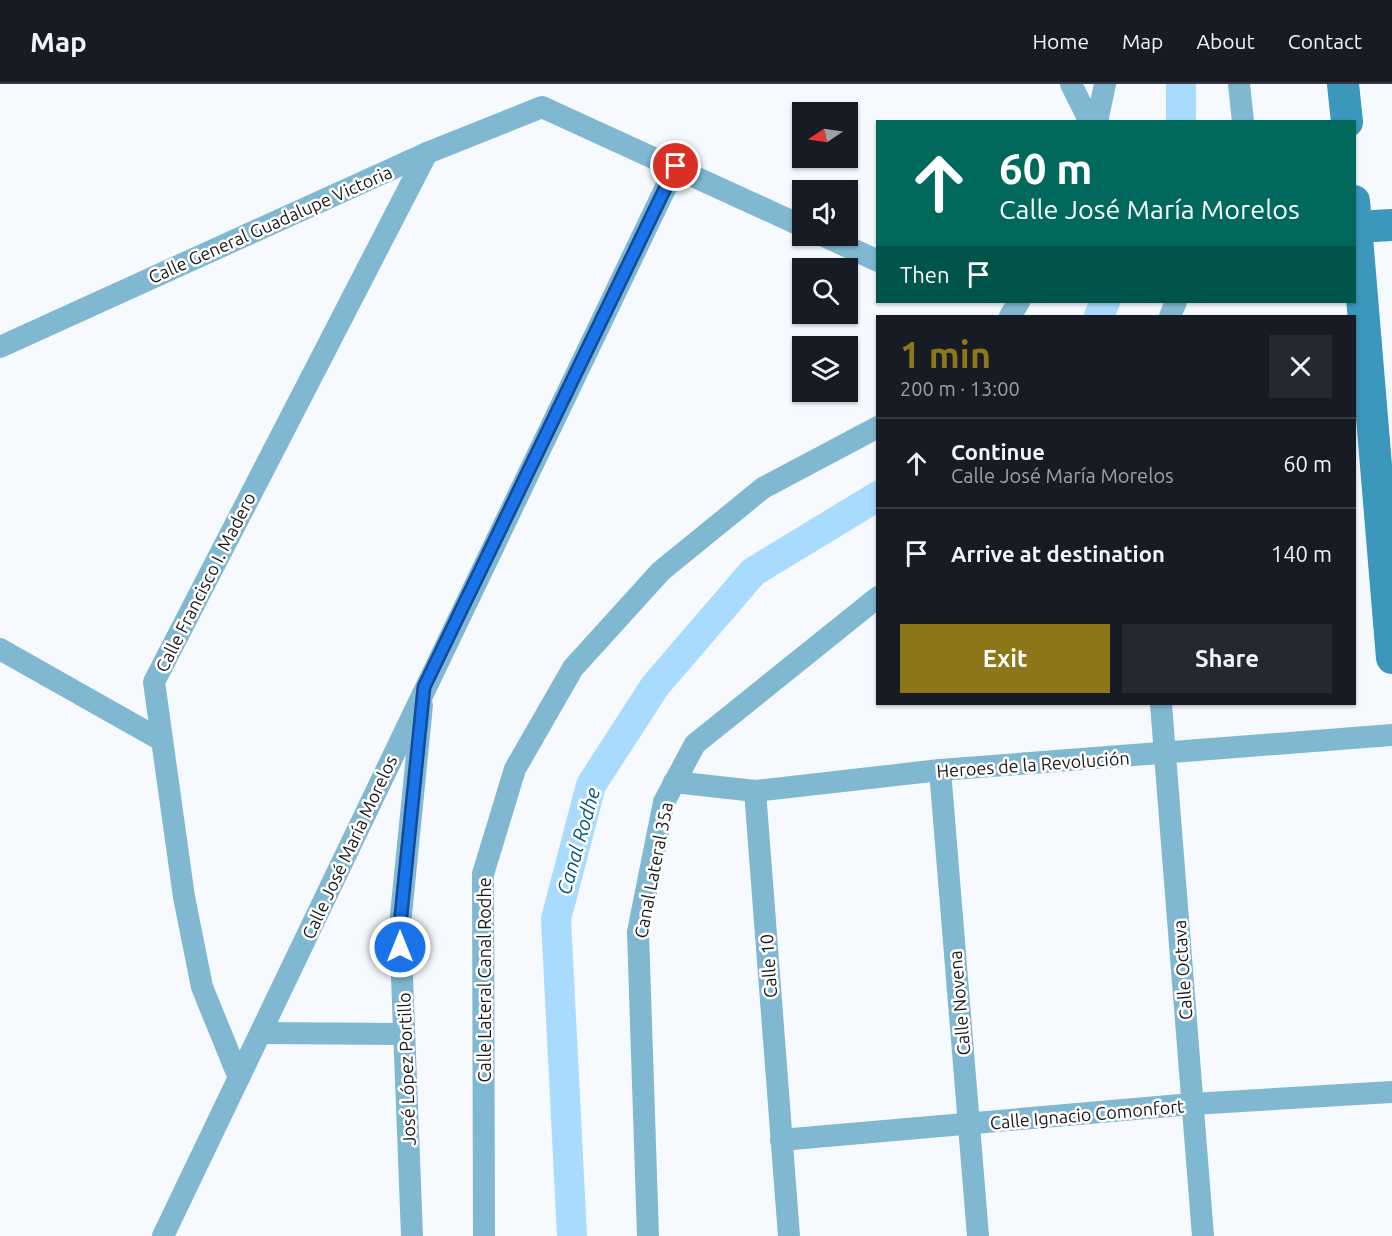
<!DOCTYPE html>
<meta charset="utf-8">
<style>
:root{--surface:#171b24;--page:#242831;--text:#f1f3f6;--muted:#9ea1a6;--line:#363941;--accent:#8e761b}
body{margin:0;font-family:Ubuntu,sans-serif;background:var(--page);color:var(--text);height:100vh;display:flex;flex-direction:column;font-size:22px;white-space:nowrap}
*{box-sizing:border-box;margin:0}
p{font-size:20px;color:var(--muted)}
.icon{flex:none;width:33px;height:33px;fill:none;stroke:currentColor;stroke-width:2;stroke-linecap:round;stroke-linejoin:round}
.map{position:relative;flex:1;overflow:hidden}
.drawer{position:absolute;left:876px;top:231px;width:480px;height:390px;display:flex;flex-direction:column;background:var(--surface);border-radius:0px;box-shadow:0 2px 4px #0004}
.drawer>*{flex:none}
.guide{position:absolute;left:876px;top:36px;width:480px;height:183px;border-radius:0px;box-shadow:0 2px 4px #0004;background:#00695c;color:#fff;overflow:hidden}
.needle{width:39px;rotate:257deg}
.controls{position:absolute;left:792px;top:18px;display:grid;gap:12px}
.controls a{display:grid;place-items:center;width:66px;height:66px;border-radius:0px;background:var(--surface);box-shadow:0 2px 4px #0004;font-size:30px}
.pin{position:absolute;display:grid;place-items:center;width:51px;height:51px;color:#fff;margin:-26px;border:3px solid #fff;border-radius:50%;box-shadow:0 2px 6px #0007}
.me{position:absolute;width:66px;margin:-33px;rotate:0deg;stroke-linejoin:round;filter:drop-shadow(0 0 4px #0008)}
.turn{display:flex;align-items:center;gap:21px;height:126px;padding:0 24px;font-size:27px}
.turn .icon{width:78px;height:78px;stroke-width:2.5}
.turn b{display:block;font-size:42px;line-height:51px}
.then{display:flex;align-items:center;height:57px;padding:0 24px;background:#0003;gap:12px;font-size:22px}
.round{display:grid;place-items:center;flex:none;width:63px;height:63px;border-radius:0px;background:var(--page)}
.head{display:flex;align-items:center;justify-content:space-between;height:102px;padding:0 24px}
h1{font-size:36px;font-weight:700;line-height:45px;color:var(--accent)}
.primary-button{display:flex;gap:12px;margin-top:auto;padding:12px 24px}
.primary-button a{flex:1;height:69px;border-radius:0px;background:var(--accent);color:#fff;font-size:24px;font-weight:700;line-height:69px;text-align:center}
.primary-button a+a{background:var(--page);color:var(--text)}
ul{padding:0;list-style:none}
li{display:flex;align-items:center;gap:18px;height:90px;padding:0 24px;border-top:2px solid var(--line)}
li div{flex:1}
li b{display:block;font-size:22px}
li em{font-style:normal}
header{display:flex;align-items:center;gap:36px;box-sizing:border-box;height:84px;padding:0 30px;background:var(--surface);border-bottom:2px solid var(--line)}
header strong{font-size:28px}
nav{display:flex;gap:33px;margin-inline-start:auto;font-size:21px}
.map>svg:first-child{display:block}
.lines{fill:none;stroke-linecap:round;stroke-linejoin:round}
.canal{stroke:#a8dbfe;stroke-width:30}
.minor{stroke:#81b8d1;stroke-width:22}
.secondary{stroke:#3b97bc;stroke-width:32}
.route-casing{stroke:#114b97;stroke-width:15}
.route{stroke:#1a73e8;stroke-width:10}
.labels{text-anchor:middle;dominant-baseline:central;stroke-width:5;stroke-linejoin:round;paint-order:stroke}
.street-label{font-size:18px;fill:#19191b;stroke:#fff}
.water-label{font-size:20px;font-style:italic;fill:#02557e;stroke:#fff}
</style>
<header>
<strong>Map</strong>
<nav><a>Home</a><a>Map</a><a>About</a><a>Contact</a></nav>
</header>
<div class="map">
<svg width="1392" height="1152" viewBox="0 0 1392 1152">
<rect width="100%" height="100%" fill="#f6f9fe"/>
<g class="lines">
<g class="canal">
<polyline points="1181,38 1181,0"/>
<polyline points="1099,232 1105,218"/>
<polyline points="572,1152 556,835 591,701 655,602 753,488 878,412"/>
</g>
<g class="minor">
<polyline points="1071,0 1090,38"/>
<polyline points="1239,0 1243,38"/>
<polyline points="1097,38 1105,0"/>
<polyline points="824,152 878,177"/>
<polyline points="1010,232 1019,218"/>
<polyline points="1170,232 1176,218"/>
<polyline points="0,263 427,69 542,23 802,142"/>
<polyline points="0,565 161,656"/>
<polyline points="1161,620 1203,1152"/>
<polyline points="940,686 978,1152"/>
<polyline points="674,698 755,707 940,686 1392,651"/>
<polyline points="755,707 789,1152"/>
<polyline points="261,949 404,950"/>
<polyline points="239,994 202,903 184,813 154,598 427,69"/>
<polyline points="781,1056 1192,1020 1392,1008"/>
<polyline points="163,1152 676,82"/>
<polyline points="412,1152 400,841 422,621"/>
<polyline points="484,1152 483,790 515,685 573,584 661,487 763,404 878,343"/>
<polyline points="648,1152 638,848 664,718 695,660 878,513"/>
</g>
<g class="secondary">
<polyline points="1343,0 1347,38"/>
<polyline points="1354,117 1392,574"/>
<polyline points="1357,143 1392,141"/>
</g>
</g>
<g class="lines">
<defs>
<polyline id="route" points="400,863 400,841 424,603 676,82"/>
</defs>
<use href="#route" class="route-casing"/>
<use href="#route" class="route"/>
</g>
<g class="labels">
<g class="street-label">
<text transform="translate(270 140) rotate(-24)">Calle General Guadalupe Victoria</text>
<text transform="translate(205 498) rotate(-63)">Calle Francisco I. Madero</text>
<text transform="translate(1033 680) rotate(-4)">Heroes de la Revolución</text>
<text transform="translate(349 763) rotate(-65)">Calle José María Morelos</text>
<text transform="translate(653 786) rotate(-79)">Canal Lateral 35a</text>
<text transform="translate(768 882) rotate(-94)">Calle 10</text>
<text transform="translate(1182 886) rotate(-94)">Calle Octava</text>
<text transform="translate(484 896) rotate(-90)">Calle Lateral Canal Rodhe</text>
<text transform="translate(959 919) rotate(-95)">Calle Novena</text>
<text transform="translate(406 985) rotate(-92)">José López Portillo</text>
<text transform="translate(1087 1030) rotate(-5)">Calle Ignacio Comonfort</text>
</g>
<g class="water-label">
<text transform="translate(578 757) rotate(-74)">Canal Rodhe</text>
</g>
</g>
</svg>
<div class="controls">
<a><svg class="needle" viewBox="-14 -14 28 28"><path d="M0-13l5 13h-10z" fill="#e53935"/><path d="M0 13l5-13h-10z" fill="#9ea1a6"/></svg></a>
<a><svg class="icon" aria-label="sound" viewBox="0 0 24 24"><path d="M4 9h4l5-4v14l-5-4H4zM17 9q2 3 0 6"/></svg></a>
<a><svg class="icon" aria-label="search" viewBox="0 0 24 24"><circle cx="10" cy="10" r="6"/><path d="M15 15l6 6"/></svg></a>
<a><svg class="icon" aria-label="layers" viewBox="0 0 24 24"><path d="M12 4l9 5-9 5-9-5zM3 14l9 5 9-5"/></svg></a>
</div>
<div class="pin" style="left:676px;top:82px;background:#d93025"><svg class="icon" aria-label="arrive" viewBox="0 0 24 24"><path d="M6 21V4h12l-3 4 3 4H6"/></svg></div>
<svg class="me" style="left:400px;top:863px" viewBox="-20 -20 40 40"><circle r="17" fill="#1a73e8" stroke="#fff" stroke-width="3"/><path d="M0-11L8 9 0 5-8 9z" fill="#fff"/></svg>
<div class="guide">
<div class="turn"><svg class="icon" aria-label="ahead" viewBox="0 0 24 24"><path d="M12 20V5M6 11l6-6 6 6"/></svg><div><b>60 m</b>Calle José María Morelos</div></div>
<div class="then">Then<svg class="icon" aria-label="arrive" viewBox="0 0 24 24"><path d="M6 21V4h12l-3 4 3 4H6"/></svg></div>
</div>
<section class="drawer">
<div class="head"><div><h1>1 min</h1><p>200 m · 13:00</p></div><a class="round"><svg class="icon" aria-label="close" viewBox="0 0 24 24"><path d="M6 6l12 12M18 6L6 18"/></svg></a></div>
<ul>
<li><svg class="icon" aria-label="ahead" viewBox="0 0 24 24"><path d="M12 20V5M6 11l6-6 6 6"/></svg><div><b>Continue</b><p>Calle José María Morelos</p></div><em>60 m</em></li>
<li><svg class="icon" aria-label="arrive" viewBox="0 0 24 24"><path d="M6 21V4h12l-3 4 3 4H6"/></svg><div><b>Arrive at destination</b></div><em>140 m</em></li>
</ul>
<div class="primary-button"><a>Exit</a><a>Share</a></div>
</section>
</div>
